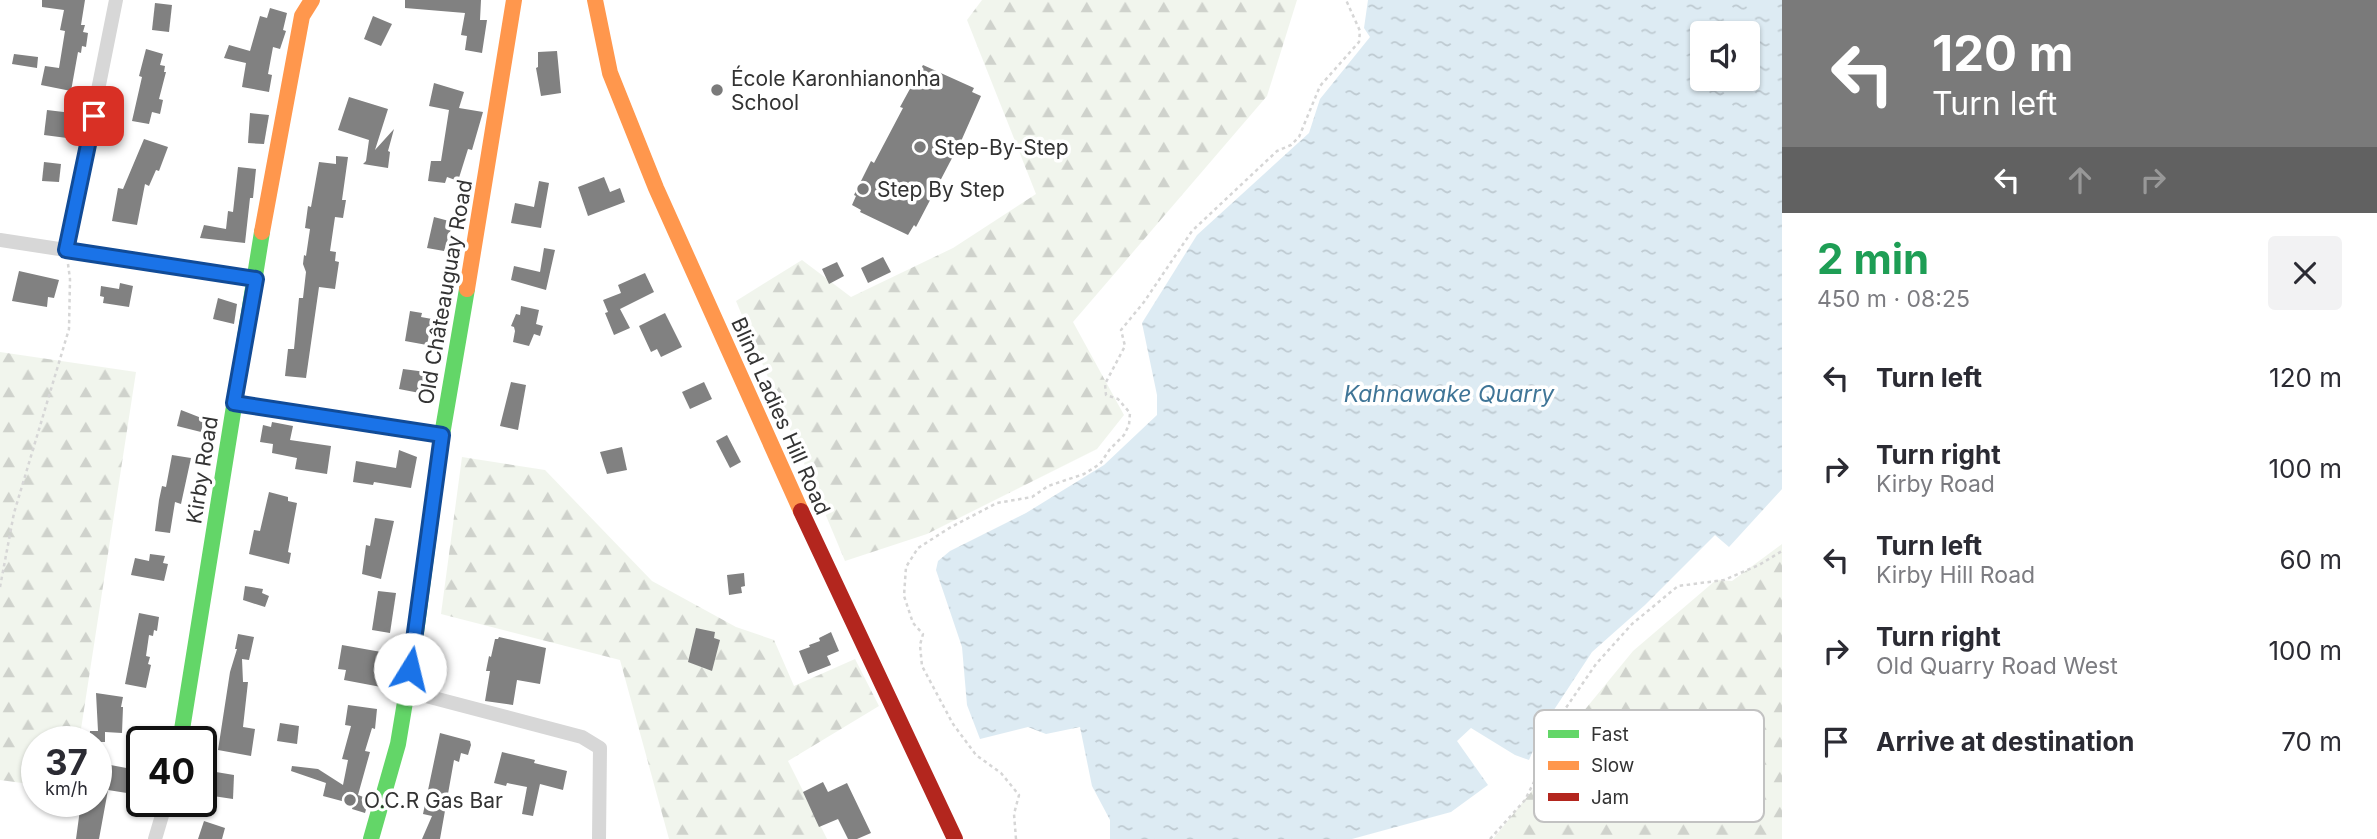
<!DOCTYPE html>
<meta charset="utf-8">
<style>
:root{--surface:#fff;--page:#f2f2f3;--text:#2b2b33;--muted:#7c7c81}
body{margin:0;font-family:Inter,sans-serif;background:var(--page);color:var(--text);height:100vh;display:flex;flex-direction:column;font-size:26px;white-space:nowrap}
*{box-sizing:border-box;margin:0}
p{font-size:23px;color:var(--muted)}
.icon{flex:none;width:38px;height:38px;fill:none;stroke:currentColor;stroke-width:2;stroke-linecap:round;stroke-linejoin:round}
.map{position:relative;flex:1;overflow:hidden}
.sheet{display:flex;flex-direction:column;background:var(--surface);width:595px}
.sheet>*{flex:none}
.top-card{background:#7a7a7a;color:#fff;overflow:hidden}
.fabs{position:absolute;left:1690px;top:21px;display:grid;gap:14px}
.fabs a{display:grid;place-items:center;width:70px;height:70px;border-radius:7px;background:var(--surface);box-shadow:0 2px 5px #0004;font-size:35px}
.speed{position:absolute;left:21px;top:726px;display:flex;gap:14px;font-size:35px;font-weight:700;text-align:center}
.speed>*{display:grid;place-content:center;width:91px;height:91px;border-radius:50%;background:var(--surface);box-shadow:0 2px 5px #0004;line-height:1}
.speed small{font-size:18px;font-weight:400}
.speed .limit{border:4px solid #111;border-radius:10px;background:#fff;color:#111}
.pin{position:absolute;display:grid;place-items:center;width:60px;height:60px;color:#fff;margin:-30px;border-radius:14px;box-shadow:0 4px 10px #0006}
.me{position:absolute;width:77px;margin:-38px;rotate:9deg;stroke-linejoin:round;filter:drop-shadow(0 0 5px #0008)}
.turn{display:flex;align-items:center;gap:24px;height:147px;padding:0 35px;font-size:32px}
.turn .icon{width:91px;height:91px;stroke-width:2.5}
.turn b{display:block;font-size:49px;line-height:60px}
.lanes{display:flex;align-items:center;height:66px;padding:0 35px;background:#0003;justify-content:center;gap:35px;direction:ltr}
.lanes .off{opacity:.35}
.round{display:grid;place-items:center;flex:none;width:74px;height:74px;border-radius:7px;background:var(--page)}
.headline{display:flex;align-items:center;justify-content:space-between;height:119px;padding:0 35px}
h1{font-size:42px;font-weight:700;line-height:52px;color:#1e9e55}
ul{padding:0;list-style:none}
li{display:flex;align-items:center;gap:21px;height:91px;padding:0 35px}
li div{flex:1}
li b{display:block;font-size:26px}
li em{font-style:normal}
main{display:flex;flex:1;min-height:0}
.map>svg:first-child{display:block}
.forest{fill:url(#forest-firs)}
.water{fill:url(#water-ripples);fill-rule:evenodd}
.building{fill:#818181}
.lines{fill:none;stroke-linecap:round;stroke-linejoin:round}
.path{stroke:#d6d6d6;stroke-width:2.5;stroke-dasharray:3.5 3.5;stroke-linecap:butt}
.street{stroke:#d7d7d7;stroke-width:14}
.fast{stroke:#63d668;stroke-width:16}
.slow{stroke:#ff974d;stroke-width:16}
.jam{stroke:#b3261e;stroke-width:16}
.route-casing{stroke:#114b97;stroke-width:18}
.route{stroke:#1a73e8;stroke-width:12}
.poi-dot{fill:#7a7a7a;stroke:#fff;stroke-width:2.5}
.labels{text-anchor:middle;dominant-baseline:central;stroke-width:7;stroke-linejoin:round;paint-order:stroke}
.poi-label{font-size:21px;fill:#333;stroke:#fff;text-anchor:start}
.street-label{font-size:21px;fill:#333;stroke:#fff}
.water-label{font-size:23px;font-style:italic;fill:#3f7597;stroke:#fff}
.key{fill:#fff;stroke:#c2c2c2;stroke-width:2}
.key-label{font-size:19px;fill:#333}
</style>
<main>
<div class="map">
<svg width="1782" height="839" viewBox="0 0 1782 839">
<defs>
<pattern id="forest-firs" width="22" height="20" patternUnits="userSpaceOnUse" patternTransform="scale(1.75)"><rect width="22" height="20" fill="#f1f5ed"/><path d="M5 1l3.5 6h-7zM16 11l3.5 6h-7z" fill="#cfd2cc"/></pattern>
<pattern id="water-ripples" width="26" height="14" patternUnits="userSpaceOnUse" patternTransform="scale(1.75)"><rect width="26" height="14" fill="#ddebf3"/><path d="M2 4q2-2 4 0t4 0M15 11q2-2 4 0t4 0" fill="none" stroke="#becad1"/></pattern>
</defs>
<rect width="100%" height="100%" fill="#fff"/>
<g class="forest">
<polygon points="982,0 1297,0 1267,96 1073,322 1124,415 1097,449 927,534 845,561 736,301 802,260 851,297 953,248 1036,194 967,20"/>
<polygon points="0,352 136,372 79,742 37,742 37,785 0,780"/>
<polygon points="462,457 545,470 652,581 736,627 774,640 794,686 855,659 879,706 788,761 827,839 669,839 620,660 441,614"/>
<polygon points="1782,544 1782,839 1493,839 1540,781 1560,740 1633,651 1716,580 1732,581"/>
</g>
<path class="water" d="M 1368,0 L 1782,0 L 1782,489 L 1729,547 L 1715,535 L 1645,605 L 1592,652 L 1544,725 L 1529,760 L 1515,755 L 1471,728 L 1457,741 L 1488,785 L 1451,812 L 1352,839 L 1110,839 L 1110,820 L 1092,786 L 1080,727 L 1046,734 L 1028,727 L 980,739 L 967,705 L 962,647 L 936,570 L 938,561 L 950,551 L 1026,513 L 1104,465 L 1157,415 L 1157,395 L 1142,323 L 1197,235 L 1309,133 L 1320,99 L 1370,37 L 1364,28 ZM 1703,33 L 1748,33 L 1748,79 L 1703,79 Z"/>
<g class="building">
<polygon points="42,0 85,0 81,25 85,25 83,32 88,33 86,47 82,46 81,53 78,52 71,91 41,85 45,66 59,68 65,31 60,30 64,10 42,7"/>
<polygon points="405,0 481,0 480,20 487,20 482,53 465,50 467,36 461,35 465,13 405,8"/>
<polygon points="155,3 172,5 169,32 152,30"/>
<polygon points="270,8 287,13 283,30 286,31 280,49 273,47 268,74 272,75 269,92 242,87 246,63 224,58 229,45 250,51 260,16 267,18"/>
<polygon points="373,16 392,24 381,46 364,39"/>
<polygon points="146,49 163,54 160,65 165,66 164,72 166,72 159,99 163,100 160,114 152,112 149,124 132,121 142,77 139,76"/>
<polygon points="557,51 561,93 541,96 536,68 538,67 538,52"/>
<polygon points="14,54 38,57 37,68 12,64"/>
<polygon points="923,65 974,88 972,92 981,96 962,139 916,227 914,225 908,235 860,212 861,210 852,205 856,196 854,195 871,161 874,163 903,108 900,107"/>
<polygon points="434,83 464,92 459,108 483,112 472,150 468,149 458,181 447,177 445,183 428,181 431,161 441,161 449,110 429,106"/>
<polygon points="349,97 388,109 375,150 394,129 388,151 390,152 388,168 363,164 366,161 369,140 338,130"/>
<polygon points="47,110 72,113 67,138 44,135"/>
<polygon points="250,113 269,115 264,144 248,143"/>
<polygon points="144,139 168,147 159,171 156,170 149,186 145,184 137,225 112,221 118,188 123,189"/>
<polygon points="336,156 348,157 342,200 346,200 343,218 335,217 330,251 336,252 335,261 339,262 335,289 319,287 306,378 285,376 288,349 294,349 299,298 303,298 306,272 303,264 304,255 306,256 310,229 305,228 308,206 311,207 319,162 336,164"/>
<polygon points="44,162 61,164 59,182 42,181"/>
<polygon points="238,167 256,169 253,198 250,198 245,243 200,238 204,225 226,229 228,211 233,212"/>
<polygon points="604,177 610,192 620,188 625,202 588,216 578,187"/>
<polygon points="539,181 549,183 541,228 511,223 515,203 534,207"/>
<polygon points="434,217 449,221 447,228 451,229 444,251 427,248"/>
<polygon points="544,248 555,250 546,290 511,280 514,266 540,272"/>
<polygon points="883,257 891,272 868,283 861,268"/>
<polygon points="837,262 844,276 829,284 822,269"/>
<polygon points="19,271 59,280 54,298 48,297 47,307 12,301"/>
<polygon points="645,273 654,292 620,309 630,328 614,335 605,313 608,312 603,300 621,293 618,285"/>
<polygon points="120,283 133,286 129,307 103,303 104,297 100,296 101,286 119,289"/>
<polygon points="218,298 237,304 234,324 213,319"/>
<polygon points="521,306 539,310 536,324 543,326 540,336 534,334 529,346 513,342 515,331 514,327 511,326 516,314 520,315"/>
<polygon points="410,311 422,313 421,317 432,319 427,345 405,341"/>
<polygon points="665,313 682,347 661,357 657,349 651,352 639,326"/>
<polygon points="403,369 426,372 425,382 432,382 430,395 399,389"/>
<polygon points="511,382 526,385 518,430 500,426"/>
<polygon points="704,382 712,399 690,409 682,392"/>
<polygon points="181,410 204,419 201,432 177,426"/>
<polygon points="272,422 293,426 290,440 331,446 327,474 295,469 297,458 272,453 273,444 260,442 263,425 271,427"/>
<polygon points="727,435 741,462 730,468 716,441"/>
<polygon points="622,447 627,470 607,474 600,452"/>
<polygon points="399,450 417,457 411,488 374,482 373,485 353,482 356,461 396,468"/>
<polygon points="172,455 191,458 181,504 175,502 170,533 155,531 159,500 162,486 166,487"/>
<polygon points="269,492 288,497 288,501 297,503 288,552 291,553 289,564 249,554 254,530 260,531"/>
<polygon points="375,518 394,521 381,579 362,574 366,545 370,546"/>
<polygon points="150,554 165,556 163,563 168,564 164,581 131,575 135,558 149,561"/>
<polygon points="744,573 745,586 741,587 742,593 729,595 727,575"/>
<polygon points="245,586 263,589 262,593 269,596 265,607 243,600"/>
<polygon points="378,591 396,593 390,633 372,630"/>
<polygon points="139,613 159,617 157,631 154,630 153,636 149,635 146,656 150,657 148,664 151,665 146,688 125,684"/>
<polygon points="696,628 715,632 714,638 720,640 712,671 688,662"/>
<polygon points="831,632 839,651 827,656 831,665 808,674 799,651 810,647 809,645 820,641 819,638"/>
<polygon points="238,634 254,637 249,660 242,659 243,682 248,682 243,727 255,729 251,756 218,750 230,672 237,649 235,649"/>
<polygon points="499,637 546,648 540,684 517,680 513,705 485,701 490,671 486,671 489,656 491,657 495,639 498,639"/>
<polygon points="342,645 387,653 381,687 344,680 346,670 338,669"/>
<polygon points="96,693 123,697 121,707 123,707 122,733 105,732 105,742 89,742 90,731 98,731"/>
<polygon points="348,705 377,709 375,729 372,728 365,751 370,752 358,795 369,799 365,813 352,809 353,804 323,796 326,783 291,771 292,766 318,769 343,785 348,760 342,759 351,726 345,725"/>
<polygon points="280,723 299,726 297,744 277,741"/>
<polygon points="440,733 470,741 471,745 468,755 461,753 459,762 454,760 440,839 422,839 432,816 423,814"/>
<polygon points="502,752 535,760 534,763 567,771 563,790 540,784 533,816 522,814 527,787 507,783 506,786 494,783"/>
<polygon points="100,763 137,770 133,794 108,790 99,839 76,839 81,802 96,804 96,782"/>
<polygon points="216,772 234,775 233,799 213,796"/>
<polygon points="823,782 828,792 847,783 871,833 857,839 848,839 838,819 819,827 803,792"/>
<polygon points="204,821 225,828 222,839 198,839"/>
</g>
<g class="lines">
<g class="path">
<polyline points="0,587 14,513 69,329 70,279 68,264"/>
<polyline points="1016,839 1014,814 1019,795 1001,773 976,755 953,724 922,666 920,645 923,634 913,623 904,596 906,567 918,548 951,527 997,503 1032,497 1048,486 1084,474 1100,464 1110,449 1124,435 1129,425 1130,413 1118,399 1106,395 1105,384 1125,346 1121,330 1144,302 1192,231 1277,151 1291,145 1299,137 1320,86 1359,42 1360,31 1346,0"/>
<polyline points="1490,839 1525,800 1541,768 1559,718 1596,664 1632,624 1678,586 1724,580 1759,565 1782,551"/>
</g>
<g class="street">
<polyline points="0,240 256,279"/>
<polyline points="66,250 116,0"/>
<polyline points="234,403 442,435"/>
<polyline points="407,691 582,737 600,748 599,839"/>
<polyline points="155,839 166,802"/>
</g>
<g class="fast">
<polyline points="180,742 262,232"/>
<polyline points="371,839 398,744 414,648 442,435 467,289"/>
</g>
<g class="slow">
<polyline points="595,0 610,73 656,188 801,511"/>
<polyline points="262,232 302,16 312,0"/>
<polyline points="467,289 514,0"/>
</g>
<polyline class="jam" points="801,511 955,839"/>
</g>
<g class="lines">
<defs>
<polyline id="route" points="94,116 66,250 256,279 234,403 442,435 410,669"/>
</defs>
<use href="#route" class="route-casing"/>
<use href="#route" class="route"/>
</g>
<g class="poi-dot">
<circle cx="717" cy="90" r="7"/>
<circle cx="920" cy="147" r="7"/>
<circle cx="863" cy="189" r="7"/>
<circle cx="350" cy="800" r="7"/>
</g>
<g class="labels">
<g class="poi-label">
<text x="731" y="78">École Karonhianonha<tspan x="731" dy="24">School</tspan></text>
<text x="934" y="147">Step-By-Step</text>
<text x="877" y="189">Step By Step</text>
<text x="364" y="800">O.C.R Gas Bar</text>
</g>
<g class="street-label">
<text transform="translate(445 292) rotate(-80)">Old Châteauguay Road</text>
<text transform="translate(781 416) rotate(66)">Blind Ladies Hill Road</text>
<text transform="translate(202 470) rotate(-81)">Kirby Road</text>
</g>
<g class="water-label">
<text x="1449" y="394">Kahnawake Quarry</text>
</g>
</g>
<rect x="1534" y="710" width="230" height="112" rx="10" class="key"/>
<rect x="1548" y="730" width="31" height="8" fill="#63d668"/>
<rect x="1548" y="761" width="31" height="9" fill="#ff974d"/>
<rect x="1548" y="793" width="31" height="8" fill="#b3261e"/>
<g class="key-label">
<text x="1591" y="741">Fast</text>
<text x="1591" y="772">Slow</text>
<text x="1591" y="804">Jam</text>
</g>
</svg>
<div class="fabs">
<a><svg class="icon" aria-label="sound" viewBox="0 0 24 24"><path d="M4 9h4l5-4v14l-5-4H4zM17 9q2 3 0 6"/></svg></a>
</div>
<div class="speed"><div>37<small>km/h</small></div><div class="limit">40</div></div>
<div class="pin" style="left:94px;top:116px;background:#d93025"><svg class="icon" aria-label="arrive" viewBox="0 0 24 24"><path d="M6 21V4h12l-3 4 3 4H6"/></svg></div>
<svg class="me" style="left:410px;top:669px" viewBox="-20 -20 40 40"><circle r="19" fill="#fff"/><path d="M0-13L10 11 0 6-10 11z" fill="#1a73e8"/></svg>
</div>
<section class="sheet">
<div class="top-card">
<div class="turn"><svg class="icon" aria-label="left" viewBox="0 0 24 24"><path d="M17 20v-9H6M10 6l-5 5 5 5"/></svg><div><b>120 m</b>Turn left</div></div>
<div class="lanes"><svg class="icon" aria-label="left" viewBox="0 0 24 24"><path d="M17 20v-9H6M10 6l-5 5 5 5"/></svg><svg class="icon off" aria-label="ahead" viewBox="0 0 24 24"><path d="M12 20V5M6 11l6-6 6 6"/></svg><svg class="icon off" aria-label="right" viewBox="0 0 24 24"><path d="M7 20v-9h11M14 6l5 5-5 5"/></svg></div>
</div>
<div class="headline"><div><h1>2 min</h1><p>450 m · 08:25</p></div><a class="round"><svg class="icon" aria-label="close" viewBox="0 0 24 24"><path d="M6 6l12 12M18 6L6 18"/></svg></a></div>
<ul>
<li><svg class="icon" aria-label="left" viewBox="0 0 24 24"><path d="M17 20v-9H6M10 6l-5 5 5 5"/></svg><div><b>Turn left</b></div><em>120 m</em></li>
<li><svg class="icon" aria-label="right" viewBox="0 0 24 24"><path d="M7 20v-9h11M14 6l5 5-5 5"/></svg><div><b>Turn right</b><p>Kirby Road</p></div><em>100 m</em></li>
<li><svg class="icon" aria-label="left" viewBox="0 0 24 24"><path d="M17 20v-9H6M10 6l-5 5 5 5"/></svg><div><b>Turn left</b><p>Kirby Hill Road</p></div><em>60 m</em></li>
<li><svg class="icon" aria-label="right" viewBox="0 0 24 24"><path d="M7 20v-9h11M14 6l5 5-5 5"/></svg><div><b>Turn right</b><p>Old Quarry Road West</p></div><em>100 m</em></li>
<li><svg class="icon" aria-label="arrive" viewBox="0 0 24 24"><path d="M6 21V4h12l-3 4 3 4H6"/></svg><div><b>Arrive at destination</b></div><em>70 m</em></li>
</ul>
</section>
</main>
